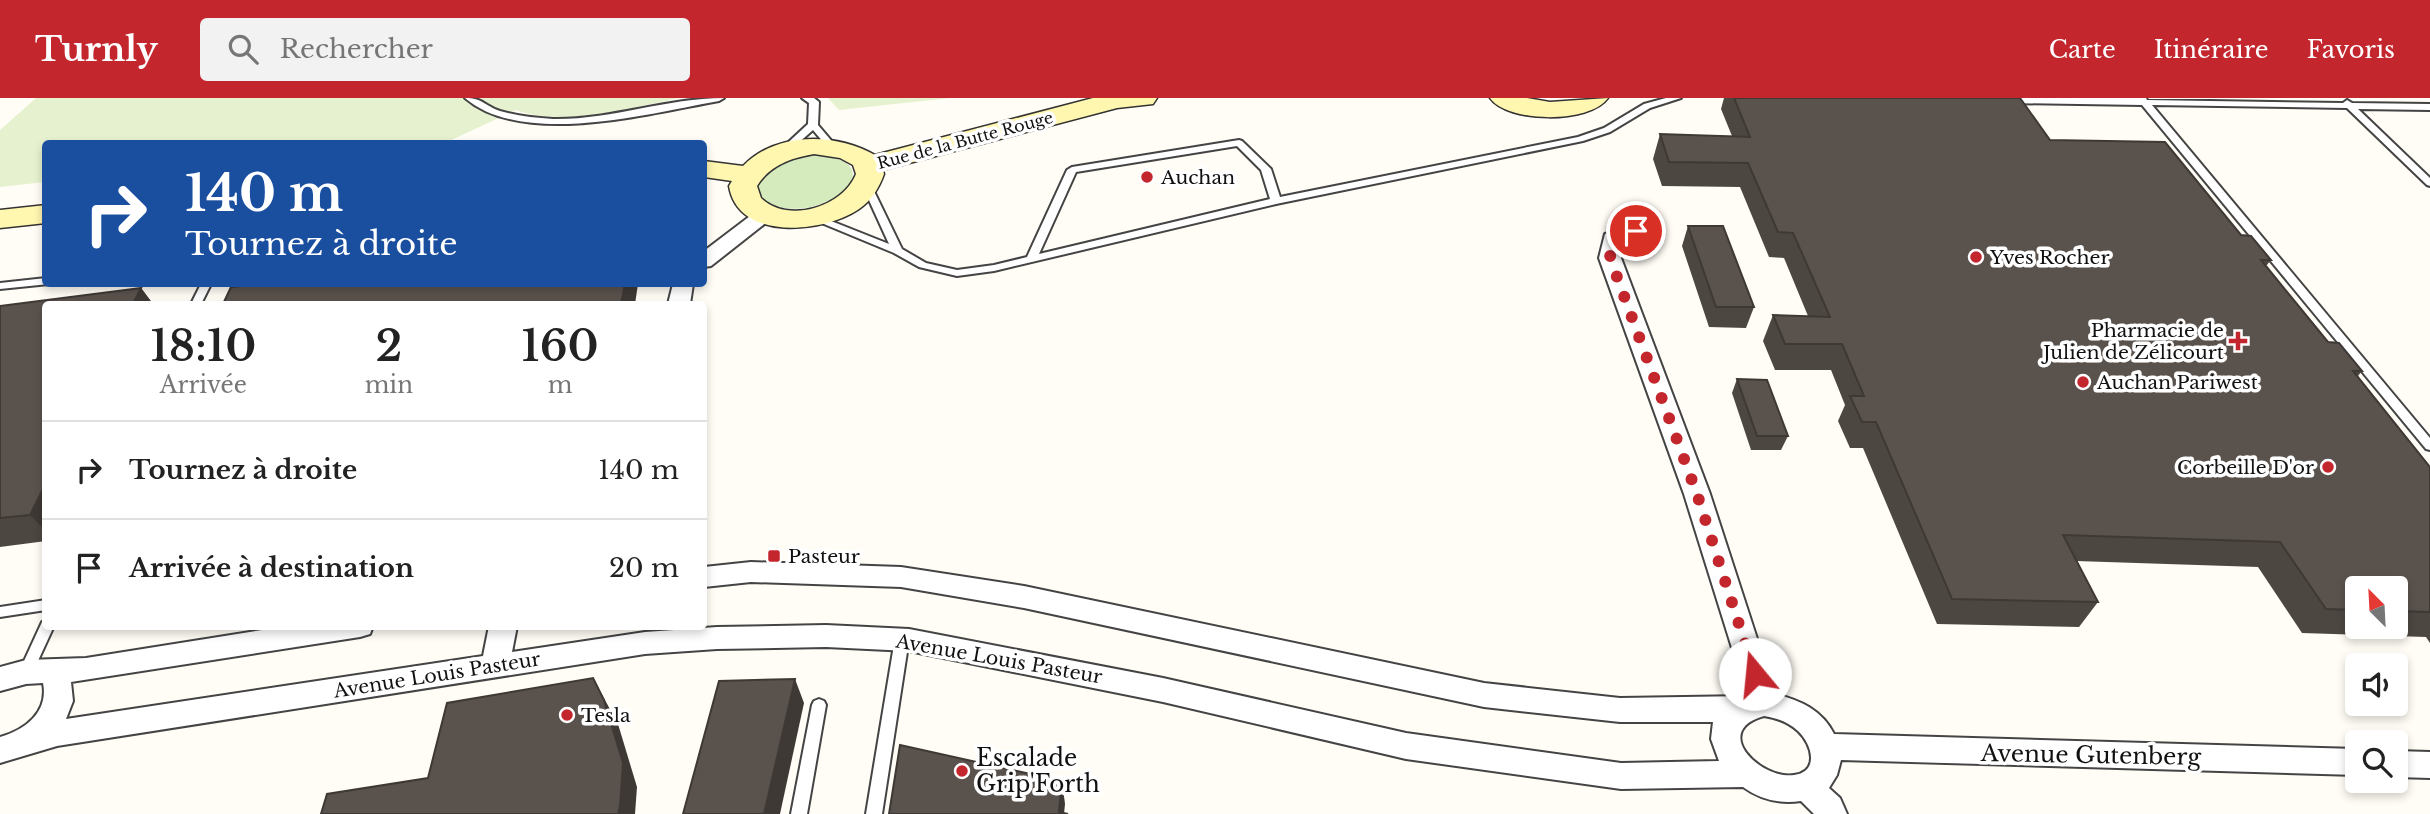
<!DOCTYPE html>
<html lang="fr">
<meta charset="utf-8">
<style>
:root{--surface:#fff;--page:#f2f2f2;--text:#222;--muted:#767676;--line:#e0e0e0;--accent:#c4262e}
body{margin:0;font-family:"Libre Baskerville",serif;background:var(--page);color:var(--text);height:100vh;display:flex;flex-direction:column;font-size:26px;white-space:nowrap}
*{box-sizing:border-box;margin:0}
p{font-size:23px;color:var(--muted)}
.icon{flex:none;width:38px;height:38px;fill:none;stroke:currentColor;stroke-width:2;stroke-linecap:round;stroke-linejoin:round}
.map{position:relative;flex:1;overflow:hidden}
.panel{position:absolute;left:42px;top:203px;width:665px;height:329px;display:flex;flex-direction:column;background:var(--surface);border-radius:7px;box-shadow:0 4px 10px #0003}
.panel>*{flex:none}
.hud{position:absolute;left:42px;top:42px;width:665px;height:147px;border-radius:7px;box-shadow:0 4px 10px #0003;background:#1a4fa0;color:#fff;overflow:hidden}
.needle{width:46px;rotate:336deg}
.tools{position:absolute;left:2345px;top:478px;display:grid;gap:14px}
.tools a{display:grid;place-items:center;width:63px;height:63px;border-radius:7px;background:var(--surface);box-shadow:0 4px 10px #0003;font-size:35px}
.pin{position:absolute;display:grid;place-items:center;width:60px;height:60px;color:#fff;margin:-30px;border:4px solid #fff;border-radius:50%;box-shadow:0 2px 7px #0007}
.me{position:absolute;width:77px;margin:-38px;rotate:343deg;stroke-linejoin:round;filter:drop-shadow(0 0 5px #0008)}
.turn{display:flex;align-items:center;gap:24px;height:147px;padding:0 28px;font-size:32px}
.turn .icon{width:91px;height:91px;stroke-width:2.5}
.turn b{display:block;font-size:49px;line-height:60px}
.eta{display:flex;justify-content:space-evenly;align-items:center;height:119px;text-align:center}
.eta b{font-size:42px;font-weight:600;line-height:49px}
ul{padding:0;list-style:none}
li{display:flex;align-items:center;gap:21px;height:98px;padding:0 28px;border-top:2px solid var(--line)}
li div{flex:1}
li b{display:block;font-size:26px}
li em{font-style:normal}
header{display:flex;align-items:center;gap:42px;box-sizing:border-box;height:98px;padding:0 35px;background:var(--accent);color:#fff}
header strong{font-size:33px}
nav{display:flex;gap:38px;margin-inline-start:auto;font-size:24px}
.search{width:490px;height:63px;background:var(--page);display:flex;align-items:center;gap:18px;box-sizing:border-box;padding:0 24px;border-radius:7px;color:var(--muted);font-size:26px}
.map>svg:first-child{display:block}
.green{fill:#d5ebbd}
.pitch{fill:#e6f2cf}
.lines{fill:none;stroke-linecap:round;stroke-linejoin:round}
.lane-casing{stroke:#444;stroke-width:4}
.street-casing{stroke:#444;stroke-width:4}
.secondary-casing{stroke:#333;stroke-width:3}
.lane{fill:#fff;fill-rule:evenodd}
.street{fill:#fff;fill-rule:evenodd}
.secondary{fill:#fff6b0;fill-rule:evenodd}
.wall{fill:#4d4742;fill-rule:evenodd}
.shaded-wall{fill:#3f3936}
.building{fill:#5a524d;stroke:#3f3936;stroke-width:2}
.route{stroke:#c4262e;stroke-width:12;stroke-dasharray:0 21.6}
.poi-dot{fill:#c4262e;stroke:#fff;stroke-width:2.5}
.labels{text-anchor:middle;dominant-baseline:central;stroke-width:7;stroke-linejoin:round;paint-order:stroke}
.far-street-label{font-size:16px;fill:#111;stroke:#fff}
.poi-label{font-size:19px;fill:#111;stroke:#fff;text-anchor:start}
.street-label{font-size:19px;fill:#111;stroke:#fff}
.near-street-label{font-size:23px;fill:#111;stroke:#fff}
.near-poi-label{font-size:23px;fill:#111;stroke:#fff;text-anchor:start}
</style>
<header>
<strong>Turnly</strong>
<div class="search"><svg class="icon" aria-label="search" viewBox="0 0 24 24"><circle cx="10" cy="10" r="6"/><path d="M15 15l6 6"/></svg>Rechercher</div>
<nav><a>Carte</a><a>Itinéraire</a><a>Favoris</a></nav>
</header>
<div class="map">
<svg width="2430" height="716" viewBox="0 0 2430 716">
<rect width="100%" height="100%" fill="#fffdf5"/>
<path class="green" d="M 812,57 C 892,60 839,118 783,110 C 769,108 759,101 757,87 C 771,68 787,60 812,57 Z"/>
<g class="pitch">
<path d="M 36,0 L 680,0 C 632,9 563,30 516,12 L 447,44 L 430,45 L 46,46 L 45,84 L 0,89 L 0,32 Z"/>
<polygon points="828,0 951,0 839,12"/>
</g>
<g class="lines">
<defs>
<g id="lane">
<path d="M 465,0 C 483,0 485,8 500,13 C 517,18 535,20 553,21 C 611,22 666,0 724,0 L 719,3 C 651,15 523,50 465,0 Z"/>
<polygon points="802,0 814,0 819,4 818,27 835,47 835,51 829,51 813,32 788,54 782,54 780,52 808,26 809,5"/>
<path d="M 1666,0 L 1681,0 L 1650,10 L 1610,34 L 1583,43 L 1276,106 L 994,173 L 957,178 L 919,169 L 894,155 L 807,119 L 808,117 L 816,117 L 889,146 L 863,89 L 868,86 L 871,87 L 902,151 L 926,165 L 957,172 L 994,167 L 1027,159 L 1067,72 L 1072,69 L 1239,42 L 1242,43 L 1271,71 L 1280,99 L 1578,39 L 1604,30 L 1644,6 ZM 1237,48 L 1261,72 L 1270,101 L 1039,156 L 1076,74 Z"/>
<polygon points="2004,0 2146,0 2147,2 2343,5 2347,2 2352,5 2430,6 2430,12 2358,11 2430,80 2430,88 2427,87 2347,10 2152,7 2430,340 2430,352 2426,351 2142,7 2007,5 2002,2"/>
<polygon points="46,180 46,186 49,186 0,191 0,185"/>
<polygon points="201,186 211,186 201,206 191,206"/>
<polygon points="46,502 46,512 0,519 0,509"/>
<polygon points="46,523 46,528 54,528 31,578 26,580 21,578 19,574 42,524"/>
<polygon points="902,535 907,537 909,541 882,716 866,716 895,541 897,537"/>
<polygon points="819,601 824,603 826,607 807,716 791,716 812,607 814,603"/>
</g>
<g id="street">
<polygon points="765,110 772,112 775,116 772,120 711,168 704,169 704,153 758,112"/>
<path d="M 1636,127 L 1643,129 L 1646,133 L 1643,137 L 1622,144 L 1621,160 L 1710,396 L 1775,596 C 1800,602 1822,612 1834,636 L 2357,651 L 2357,677 L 1841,662 L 1837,677 L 1829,690 L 1840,700 L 1847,716 L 1814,716 L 1801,703 C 1780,706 1761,702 1743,689 L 1621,691 L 1406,661 L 1163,604 L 909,553 L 826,549 L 717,551 L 645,556 L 57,648 L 0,665 L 0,639 C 25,632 49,614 43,585 L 26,586 L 0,593 L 0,569 L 26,562 L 86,560 L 287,528 L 373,528 L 370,536 L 360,539 L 71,584 L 73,603 L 66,621 L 483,558 L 489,528 L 517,528 L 512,554 L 645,534 L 717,529 L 826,527 L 909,531 L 1163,580 L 1406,635 L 1621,665 L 1719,663 L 1711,641 L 1713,624 L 1620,624 L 1484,609 L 1024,510 L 901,489 L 751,484 L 704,489 L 704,469 L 751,464 L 901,469 L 1024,488 L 1484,585 L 1620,600 L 1747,598 L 1684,396 L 1599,160 L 1605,136 ZM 1764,618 C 1777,620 1788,624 1798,633 C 1813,647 1819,674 1794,677 C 1761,682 1710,633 1764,618 Z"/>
<polygon points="673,186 693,186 690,206 668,206"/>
<polygon points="2396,653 2430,654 2430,680 2396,679"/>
</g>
<g id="secondary">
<path d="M 1093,0 L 1157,0 L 1153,6 L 1117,10 L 883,72 L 884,76 C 879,90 872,102 859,111 C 824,135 738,144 729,88 L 732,83 L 704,79 L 704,63 L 743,68 C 777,33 836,35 875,57 ZM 814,56 L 840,60 L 853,67 L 856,76 C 843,109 788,126 761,100 L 757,88 C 770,67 791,60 814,56 Z"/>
<path d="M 1490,0 L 1527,0 L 1550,4 L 1608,0 C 1590,26 1507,25 1490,0 Z"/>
<polygon points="46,107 46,125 0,130 0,112"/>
</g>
</defs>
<use href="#lane" class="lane-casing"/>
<use href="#street" class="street-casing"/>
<use href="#secondary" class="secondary-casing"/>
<use href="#lane" class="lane"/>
<use href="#street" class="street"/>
<use href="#secondary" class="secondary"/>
</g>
<g class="wall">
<path d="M 1724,0 L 2020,0 L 2050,42 L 2241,137 L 2271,162 L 2266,168 L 2328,244 L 2362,273 L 2357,279 L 2430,369 L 2430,545 L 2426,539 L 2302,535 L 2258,469 L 2076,463 L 2098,504 L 2079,529 L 1937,526 L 1863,350 L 1850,350 L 1838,323 L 1845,307 L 1831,272 L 1775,272 L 1763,243 L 1773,217 L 1808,218 L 1784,160 L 1769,159 L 1740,89 L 1662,88 L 1653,61 L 1660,36 L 1732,38 L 1721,11 ZM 2357,490 L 2396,490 L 2396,528 L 2357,528 Z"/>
<polygon points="1688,128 1754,209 1746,230 1709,229 1682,148"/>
<polygon points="141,190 153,206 46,206 46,443 0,449 0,208"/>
<polygon points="1737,281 1788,338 1781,352 1751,352 1732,295"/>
</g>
<g class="shaded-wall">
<polygon points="625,186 638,186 635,206 621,206"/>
<polygon points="141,190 153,206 133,206"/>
<polygon points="46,385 46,433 30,417"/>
<polygon points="593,580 618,626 637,689 635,716 618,716"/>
<polygon points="795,581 804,605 780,716 764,716"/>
<polygon points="1062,683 1065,706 1064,716 1059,716"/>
</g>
<g class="building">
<polygon points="1734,0 2020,0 2050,42 2165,44 2241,137 2251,138 2271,162 2261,162 2328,244 2339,245 2362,273 2353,273 2430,369 2430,514 2396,513 2396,490 2357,490 2357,512 2326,511 2280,444 2063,437 2098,504 1952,501 1876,324 1862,324 1850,298 1864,298 1842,246 1785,246 1773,217 1830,219 1793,135 1778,134 1748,65 1669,64 1660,36 1750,39"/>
<polygon points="1688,128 1723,128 1754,209 1716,209"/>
<polygon points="261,186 625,186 621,206 223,206 231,189"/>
<polygon points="141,190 133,206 46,206 46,385 30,417 0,420 0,208"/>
<polygon points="1737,281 1767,282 1788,338 1757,338"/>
<polygon points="593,580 604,602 623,665 620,708 618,716 321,716 327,696 428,680 447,605"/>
<polygon points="795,581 764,716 683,716 719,583"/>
<polygon points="900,647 1062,683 1059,714 1068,716 889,716"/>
</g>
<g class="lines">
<polyline class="route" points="1636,133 1612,140 1610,160 1697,396 1755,576"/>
</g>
<g class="poi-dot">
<circle cx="1147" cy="79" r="7"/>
<circle cx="1976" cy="159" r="7"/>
<path d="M2234.5 232.5h7v7h7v7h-7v7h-7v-7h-7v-7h7z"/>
<circle cx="2083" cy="284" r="7"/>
<circle cx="2328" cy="369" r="7"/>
<rect x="767" y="451" width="14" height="14" rx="3.5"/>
<circle cx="567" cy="617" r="7"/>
<circle cx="962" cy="673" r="7"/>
</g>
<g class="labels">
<g class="far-street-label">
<text transform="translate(965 42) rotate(-15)">Rue de la Butte Rouge</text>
</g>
<g class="poi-label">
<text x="1161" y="79">Auchan</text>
<text x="1990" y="159">Yves Rocher</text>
<text x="2224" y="232" text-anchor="end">Pharmacie de<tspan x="2224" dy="22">Julien de Zélicourt</tspan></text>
<text x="2097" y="284">Auchan Pariwest</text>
<text x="2314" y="369" text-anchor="end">Corbeille D'or</text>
<text x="788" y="458">Pasteur</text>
<text x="581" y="617">Tesla</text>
</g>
<g class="street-label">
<text transform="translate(999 561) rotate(10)">Avenue Louis Pasteur</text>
<text transform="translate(437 577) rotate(-9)">Avenue Louis Pasteur</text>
</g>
<g class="near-street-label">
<text transform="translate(2091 657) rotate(1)">Avenue Gutenberg</text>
</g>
<g class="near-poi-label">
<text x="976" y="660">Escalade<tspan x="976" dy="26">Grip'Forth</tspan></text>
</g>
</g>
</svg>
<div class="tools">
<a><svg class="needle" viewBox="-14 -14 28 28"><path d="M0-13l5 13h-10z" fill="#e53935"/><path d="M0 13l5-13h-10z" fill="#767676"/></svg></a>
<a><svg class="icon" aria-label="sound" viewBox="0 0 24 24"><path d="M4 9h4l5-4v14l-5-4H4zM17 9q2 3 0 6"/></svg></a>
<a><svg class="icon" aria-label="search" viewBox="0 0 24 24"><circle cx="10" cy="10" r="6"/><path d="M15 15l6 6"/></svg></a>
</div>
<div class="pin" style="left:1636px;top:133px;background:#d93025"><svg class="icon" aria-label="arrive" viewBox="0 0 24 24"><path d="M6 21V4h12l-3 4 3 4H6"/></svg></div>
<svg class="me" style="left:1755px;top:576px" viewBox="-20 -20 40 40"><circle r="19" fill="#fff"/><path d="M0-13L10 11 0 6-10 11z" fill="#c4262e"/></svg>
<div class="hud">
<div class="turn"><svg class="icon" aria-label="right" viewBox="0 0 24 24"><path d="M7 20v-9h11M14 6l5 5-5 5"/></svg><div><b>140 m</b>Tournez à droite</div></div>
</div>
<section class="panel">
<div class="eta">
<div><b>18:10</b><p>Arrivée</p></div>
<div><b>2</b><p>min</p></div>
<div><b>160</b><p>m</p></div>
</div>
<ul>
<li><svg class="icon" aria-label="right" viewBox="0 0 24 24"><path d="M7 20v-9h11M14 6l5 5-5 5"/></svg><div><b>Tournez à droite</b></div><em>140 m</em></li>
<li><svg class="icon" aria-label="arrive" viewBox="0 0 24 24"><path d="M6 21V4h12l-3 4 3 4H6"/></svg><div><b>Arrivée à destination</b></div><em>20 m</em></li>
</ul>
</section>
</div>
